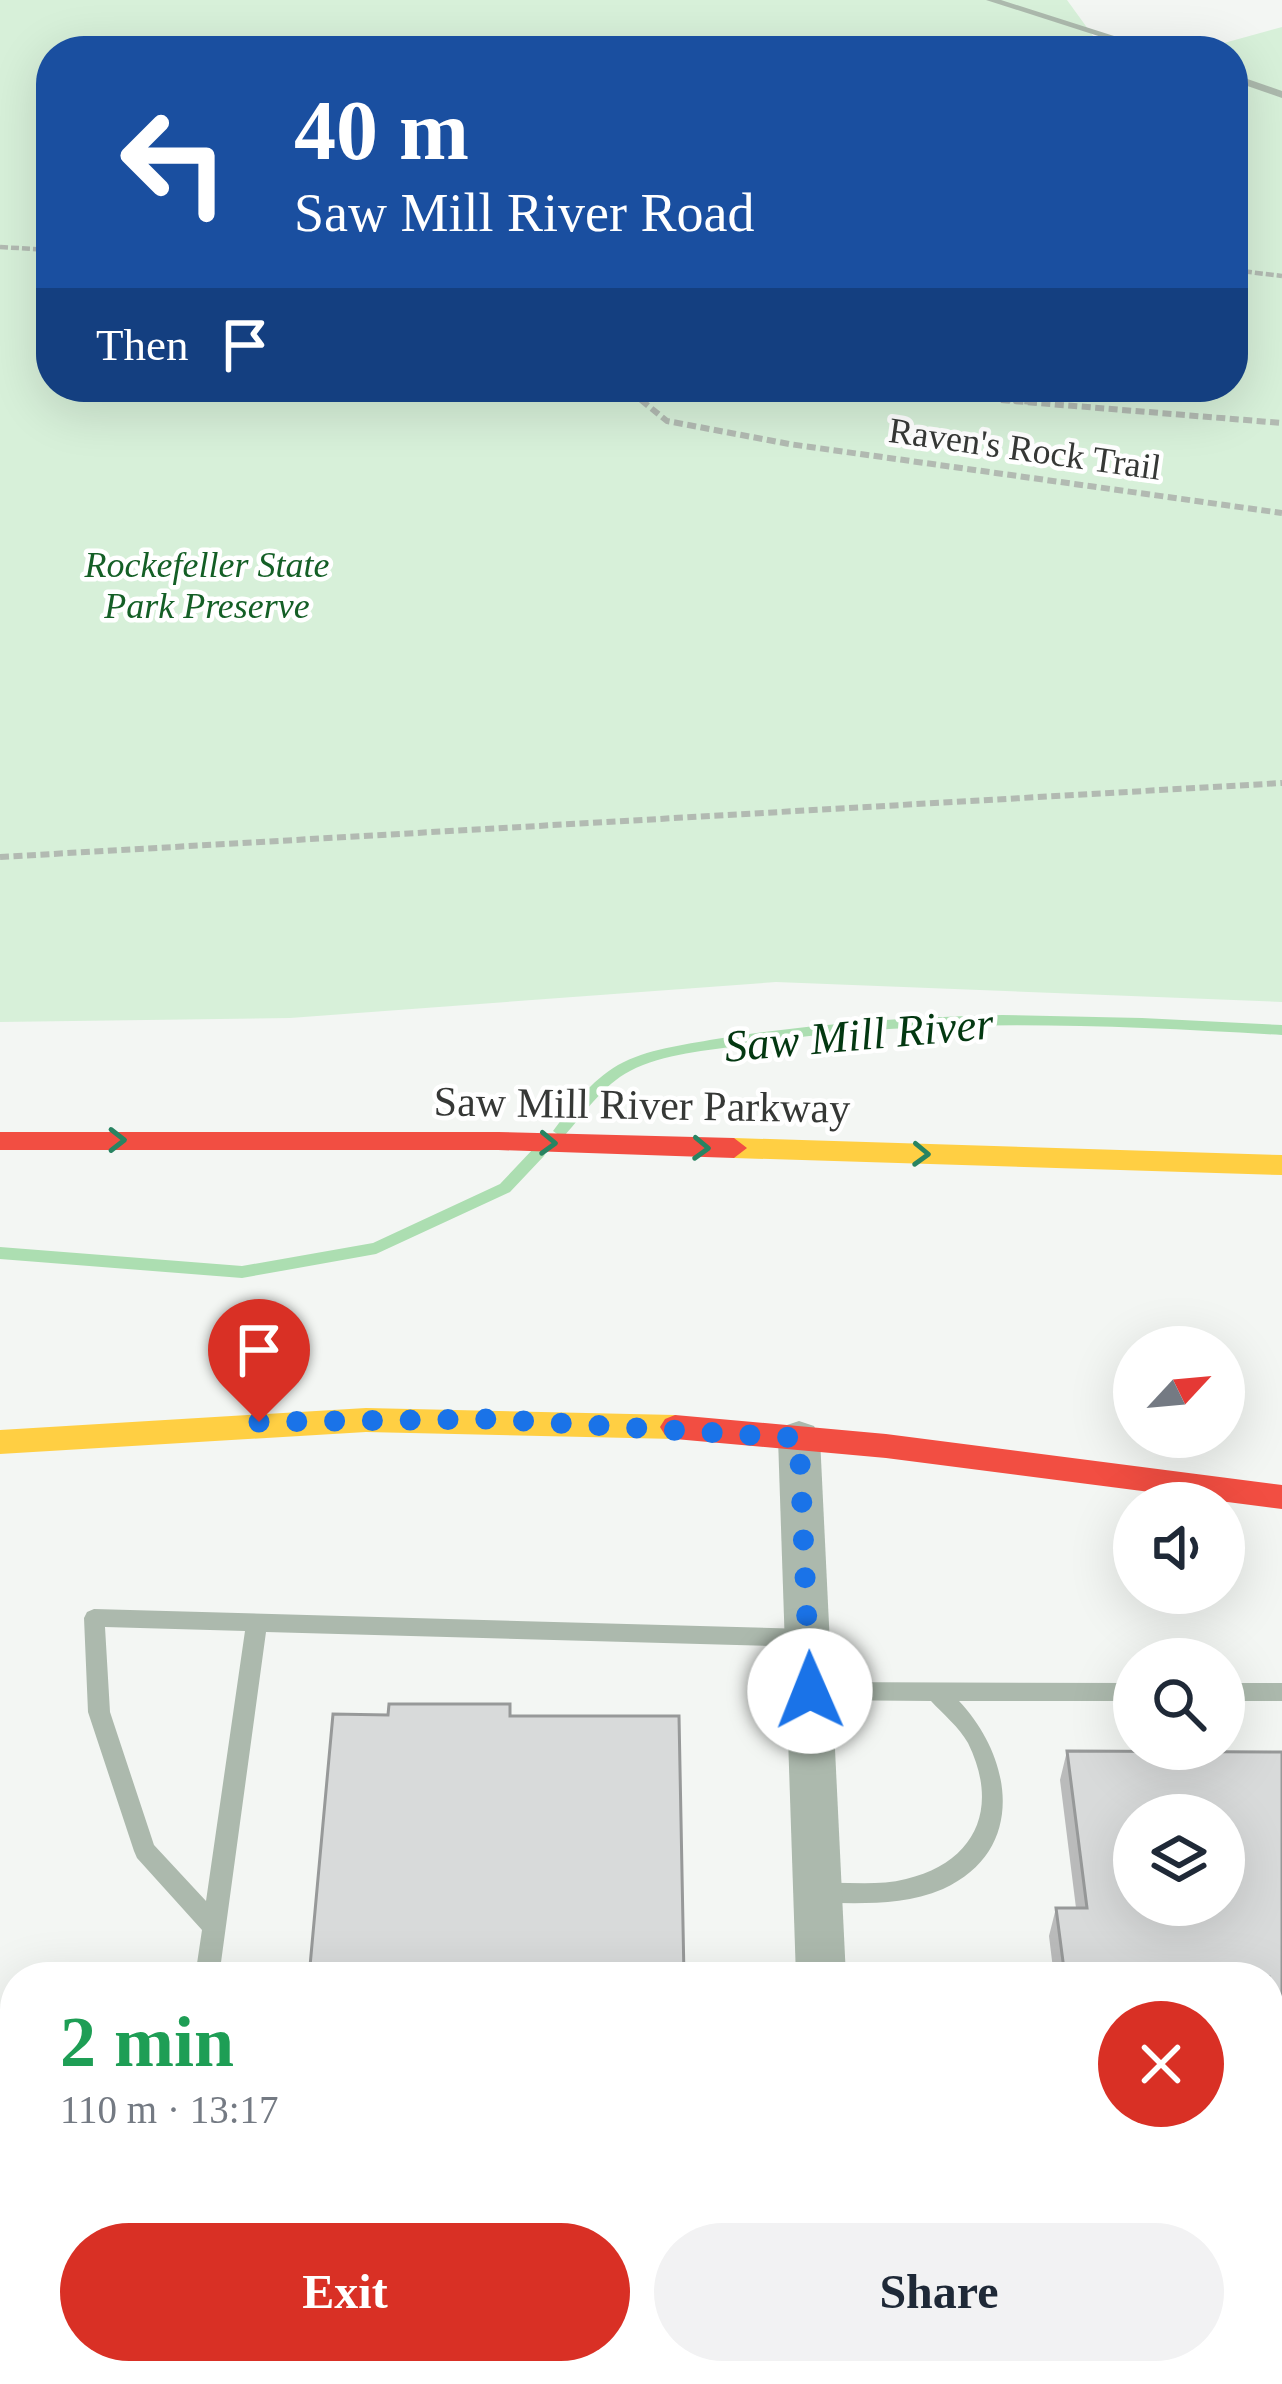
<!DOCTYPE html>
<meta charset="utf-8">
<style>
:root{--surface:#fff;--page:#f2f2f3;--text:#1f2937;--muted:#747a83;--accent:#d93025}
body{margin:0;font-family:"Times New Roman",serif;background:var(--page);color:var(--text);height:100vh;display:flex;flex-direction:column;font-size:45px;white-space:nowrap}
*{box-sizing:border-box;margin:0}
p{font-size:39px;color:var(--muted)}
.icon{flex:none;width:66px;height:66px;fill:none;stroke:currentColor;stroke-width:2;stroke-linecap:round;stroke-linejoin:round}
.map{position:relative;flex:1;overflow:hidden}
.drawer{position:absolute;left:0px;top:1962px;width:1284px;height:423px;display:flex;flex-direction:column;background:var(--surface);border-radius:48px 48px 0 0;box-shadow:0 12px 48px #0002}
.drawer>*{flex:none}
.hud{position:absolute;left:36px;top:36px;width:1212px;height:366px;border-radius:48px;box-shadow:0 12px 48px #0002;background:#1a4fa0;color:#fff;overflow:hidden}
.needle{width:78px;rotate:64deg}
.tools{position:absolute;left:1113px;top:1326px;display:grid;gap:24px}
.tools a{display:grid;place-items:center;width:132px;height:132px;border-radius:50%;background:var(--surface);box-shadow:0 12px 48px #0002;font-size:60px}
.pin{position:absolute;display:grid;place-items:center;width:102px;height:102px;color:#fff;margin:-123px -51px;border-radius:50% 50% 50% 0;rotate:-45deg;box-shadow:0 0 12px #0007}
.pin .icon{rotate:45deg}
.me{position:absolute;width:132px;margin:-66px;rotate:359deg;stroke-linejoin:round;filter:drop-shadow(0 0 9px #0008)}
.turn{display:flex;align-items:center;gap:42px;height:252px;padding:0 60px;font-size:54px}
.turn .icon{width:156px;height:156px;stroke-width:2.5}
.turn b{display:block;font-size:84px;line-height:102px}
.then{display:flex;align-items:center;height:114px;padding:0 60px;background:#0003;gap:24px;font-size:45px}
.round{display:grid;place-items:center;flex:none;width:126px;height:126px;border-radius:63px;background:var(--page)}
.headline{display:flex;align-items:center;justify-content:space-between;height:204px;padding:0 60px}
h1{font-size:72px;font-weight:600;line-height:90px;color:#1e9e55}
.button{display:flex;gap:24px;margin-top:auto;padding:24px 60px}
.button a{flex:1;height:138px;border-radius:72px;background:var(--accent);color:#fff;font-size:48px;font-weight:600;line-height:138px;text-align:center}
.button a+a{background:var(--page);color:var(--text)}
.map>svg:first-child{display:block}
.green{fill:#d7f0d9}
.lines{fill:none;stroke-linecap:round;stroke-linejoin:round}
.stream{fill:#acdeb1;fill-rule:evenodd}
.path-far1{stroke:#b2bab2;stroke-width:4.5;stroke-dasharray:8 3;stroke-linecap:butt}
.path{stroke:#b2bab2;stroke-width:6;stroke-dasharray:9 4.5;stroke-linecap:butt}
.lane{fill:#acb9ad;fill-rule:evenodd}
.street{fill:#acb9ad;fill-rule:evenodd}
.slow{fill:#ffcf43;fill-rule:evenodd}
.jam{fill:#f24e42;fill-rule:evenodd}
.wall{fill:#babbbb;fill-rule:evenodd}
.shaded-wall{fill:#979999}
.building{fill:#d8dada;stroke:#979999;stroke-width:3;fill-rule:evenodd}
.oneway{stroke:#288462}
.route{stroke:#1a73e8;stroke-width:21;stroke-dasharray:0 37.8}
.labels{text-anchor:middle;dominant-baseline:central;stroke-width:9;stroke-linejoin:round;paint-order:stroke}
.far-street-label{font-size:36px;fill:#363836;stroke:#fff}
.far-park-label{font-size:36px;font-style:italic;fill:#145f26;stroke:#fff}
.street-label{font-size:42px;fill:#363836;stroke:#fff}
.water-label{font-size:45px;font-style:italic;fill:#033811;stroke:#fff}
</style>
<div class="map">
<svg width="1282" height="2384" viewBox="0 0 1282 2384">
<rect width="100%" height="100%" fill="#f3f6f3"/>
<polygon class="green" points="0,0 1067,0 1104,51 51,51 51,387 1233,387 1233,51 1195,51 1282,27 1282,1002 776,982 290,1018 0,1022"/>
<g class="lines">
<g class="stream">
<path d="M 1002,1015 L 1142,1018 L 1282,1025 L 1282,1035 C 1103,1025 923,1016 745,1045 C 707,1051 664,1053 630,1071 C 603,1085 585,1113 565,1135 L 560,1136 L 553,1131 C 570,1108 592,1080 618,1065 C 647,1049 683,1045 716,1039 C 811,1024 906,1017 1002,1015 Z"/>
<polygon points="539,1147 546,1152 544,1156 510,1192 376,1254 242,1278 0,1259 0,1247 242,1266 373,1243 500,1184 534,1148"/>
</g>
<g class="path-far1">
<polyline points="0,247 51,250"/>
<polyline points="1233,270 1282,276"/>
<polyline points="849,387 1037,403"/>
<polyline points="644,403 640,399 648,387"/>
</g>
<g class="path">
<polyline points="641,400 667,421 789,444 1282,513"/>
<polyline points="1001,400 1282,423"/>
<polyline points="0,857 1282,783"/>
</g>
<g class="lane">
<polygon points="986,0 1001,0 1161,51 1145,51"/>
<polygon points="1233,74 1282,91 1282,98 1233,81"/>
<path d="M 94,1609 L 805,1629 L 812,1632 L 816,1638 L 812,1644 L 805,1647 L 266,1632 L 219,1977 L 195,1977 L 202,1930 L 137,1858 L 134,1851 L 88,1712 L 84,1618 L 87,1612 ZM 105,1627 L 245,1631 L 206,1901 L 154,1845 L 110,1712 Z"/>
<path d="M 810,1682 L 1134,1683 L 1134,1701 L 959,1701 C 1013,1758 1027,1851 943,1889 C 903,1906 864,1903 822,1903 L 814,1900 L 811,1893 L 814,1886 L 822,1883 C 850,1882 879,1886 906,1879 C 976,1862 1000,1808 968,1743 C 959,1727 943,1714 931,1701 L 810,1700 L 802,1698 L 799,1691 L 802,1684 Z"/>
<rect x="1224" y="1683" width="58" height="18"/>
<polygon points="163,2370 189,2370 188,2384 162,2384"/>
</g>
<g class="street">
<polygon points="799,1421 814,1426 820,1438 846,1977 796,1977 778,1438 784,1426"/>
<polygon points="818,2370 874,2370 875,2384 819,2384"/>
</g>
<g class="slow">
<polygon points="734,1138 1282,1155 1282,1175 734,1158 721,1148"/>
<polygon points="366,1408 675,1415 685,1419 690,1427 685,1435 675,1439 366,1432 0,1454 0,1430"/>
</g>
<g class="jam">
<polygon points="0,1132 498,1132 734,1138 747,1148 734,1158 498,1150 0,1150"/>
<polygon points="675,1415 886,1434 1282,1485 1282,1509 886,1458 675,1439 665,1435 660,1427 665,1419"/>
</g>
</g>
<path class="wall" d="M 1067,1751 L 1282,1752 L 1282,2384 L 1100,2384 L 1099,2370 L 1269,2370 L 1269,1977 L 1054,1977 L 1049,1936 L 1056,1908 L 1076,1908 L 1060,1780 ZM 1134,1815 L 1224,1815 L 1224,1905 L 1134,1905 Z"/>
<polygon class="shaded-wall" points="32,2370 47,2370 45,2384 29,2384"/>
<g class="building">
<polygon points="389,1704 510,1704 510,1716 679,1716 684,1977 309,1977 333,1714 388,1715"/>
<path d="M 1067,1751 L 1282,1752 L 1282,2384 L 1112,2384 L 1111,2370 L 1269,2370 L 1269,1977 L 1065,1977 L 1056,1908 L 1087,1908 ZM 1134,1815 L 1224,1815 L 1224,1905 L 1134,1905 Z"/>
<polygon points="15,2271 15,2370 32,2370 29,2384 0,2384 0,2273"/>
<polygon points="274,2370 605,2370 605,2384 273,2384"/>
</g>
<defs><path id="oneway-chevron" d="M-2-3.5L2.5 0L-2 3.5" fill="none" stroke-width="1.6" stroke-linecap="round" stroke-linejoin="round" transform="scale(3)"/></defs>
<g class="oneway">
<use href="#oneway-chevron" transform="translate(117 1140)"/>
<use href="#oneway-chevron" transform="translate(548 1143) rotate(2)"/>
<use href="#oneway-chevron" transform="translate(701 1148) rotate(2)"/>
<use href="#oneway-chevron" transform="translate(921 1154) rotate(2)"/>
</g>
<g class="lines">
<polyline class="route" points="259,1422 493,1419 799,1438 810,1691"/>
</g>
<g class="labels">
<g class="far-street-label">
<text transform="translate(1025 449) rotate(8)">Raven's Rock Trail</text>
</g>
<g class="far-park-label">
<text x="207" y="565">Rockefeller State<tspan x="207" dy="41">Park Preserve</tspan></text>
</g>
<g class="street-label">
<text transform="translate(642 1105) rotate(1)">Saw Mill River Parkway</text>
</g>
<g class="water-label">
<text transform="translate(859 1035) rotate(-5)">Saw Mill River</text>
</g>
</g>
</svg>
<div class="tools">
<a><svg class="needle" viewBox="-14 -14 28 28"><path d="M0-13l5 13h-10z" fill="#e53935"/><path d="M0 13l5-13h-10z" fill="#747a83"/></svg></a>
<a><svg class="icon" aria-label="sound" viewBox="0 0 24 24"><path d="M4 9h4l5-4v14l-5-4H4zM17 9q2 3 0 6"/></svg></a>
<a><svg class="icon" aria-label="search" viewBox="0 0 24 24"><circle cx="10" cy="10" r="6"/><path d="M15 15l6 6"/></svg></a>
<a><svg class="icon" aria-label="layers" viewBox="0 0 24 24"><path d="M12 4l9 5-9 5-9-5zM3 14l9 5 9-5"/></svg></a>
</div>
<div class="pin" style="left:259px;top:1422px;background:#d93025"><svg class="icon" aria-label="arrive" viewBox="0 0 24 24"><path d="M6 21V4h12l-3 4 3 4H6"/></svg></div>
<svg class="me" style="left:810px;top:1691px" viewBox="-20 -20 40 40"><circle r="19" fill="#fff"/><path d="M0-13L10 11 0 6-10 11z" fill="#1a73e8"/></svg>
<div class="hud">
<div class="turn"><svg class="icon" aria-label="left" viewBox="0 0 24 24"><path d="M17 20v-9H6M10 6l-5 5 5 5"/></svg><div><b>40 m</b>Saw Mill River Road</div></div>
<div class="then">Then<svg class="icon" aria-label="arrive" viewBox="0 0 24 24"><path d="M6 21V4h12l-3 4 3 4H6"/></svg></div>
</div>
<section class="drawer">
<div class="headline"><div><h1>2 min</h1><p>110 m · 13:17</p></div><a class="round" style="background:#d93025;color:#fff"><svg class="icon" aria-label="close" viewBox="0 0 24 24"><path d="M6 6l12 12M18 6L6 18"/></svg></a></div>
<div class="button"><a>Exit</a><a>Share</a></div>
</section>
</div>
